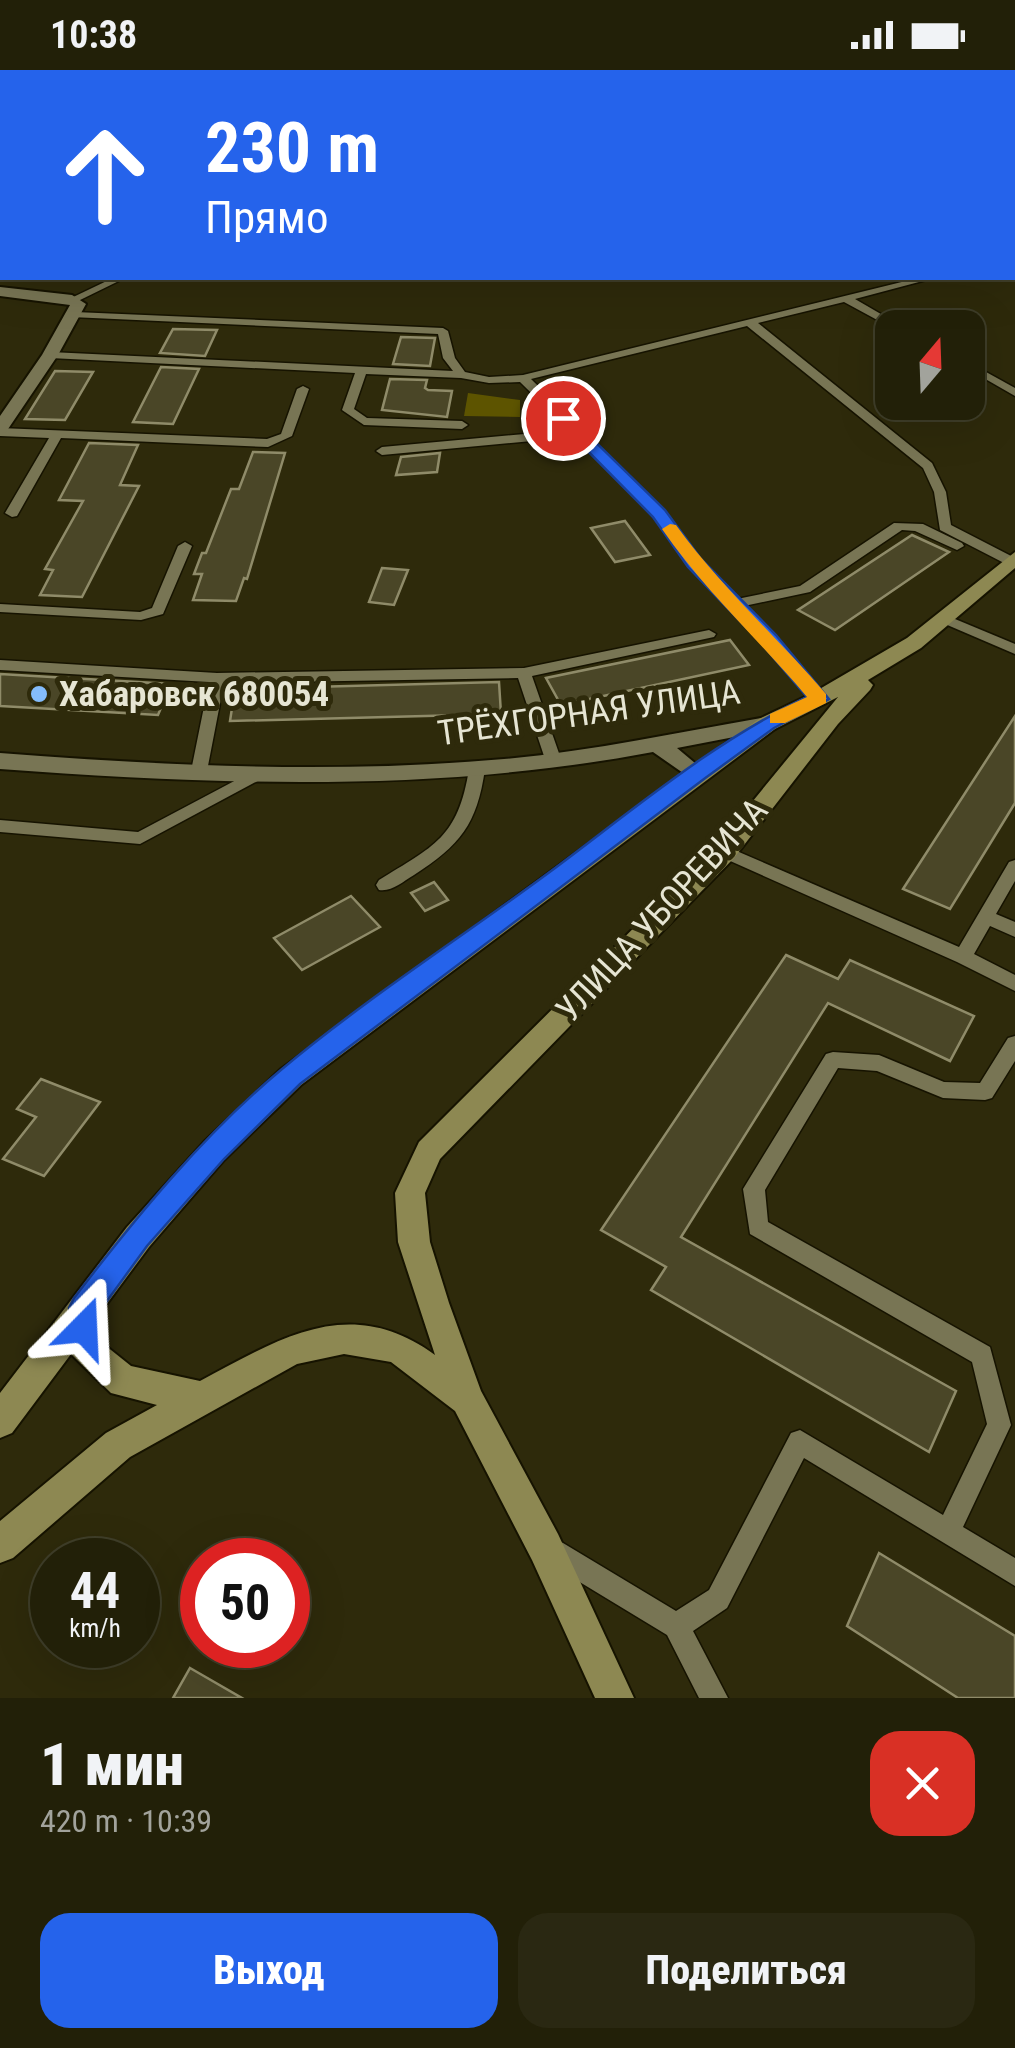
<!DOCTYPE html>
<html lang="ru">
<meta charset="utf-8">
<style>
:root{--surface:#222008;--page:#2a2812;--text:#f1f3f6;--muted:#a2a39c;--line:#3f3e29;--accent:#2563eb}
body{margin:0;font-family:"Roboto Condensed",sans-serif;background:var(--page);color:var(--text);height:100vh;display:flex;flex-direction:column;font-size:38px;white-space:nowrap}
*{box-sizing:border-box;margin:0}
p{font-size:32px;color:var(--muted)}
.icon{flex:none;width:55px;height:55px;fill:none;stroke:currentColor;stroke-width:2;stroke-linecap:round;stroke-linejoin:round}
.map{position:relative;height:1628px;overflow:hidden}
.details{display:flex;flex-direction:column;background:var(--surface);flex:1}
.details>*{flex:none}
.hud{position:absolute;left:0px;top:0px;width:1015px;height:210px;box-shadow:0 10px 40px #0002,0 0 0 2px var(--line);background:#2563eb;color:#fff;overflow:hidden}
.needle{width:65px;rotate:19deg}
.controls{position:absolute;left:875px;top:240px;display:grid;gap:20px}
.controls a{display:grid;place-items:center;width:110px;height:110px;border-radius:20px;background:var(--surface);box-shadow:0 10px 40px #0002,0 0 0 2px var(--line);font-size:50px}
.speed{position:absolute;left:30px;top:1468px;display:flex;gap:20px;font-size:50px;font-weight:700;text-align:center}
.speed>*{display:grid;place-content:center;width:130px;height:130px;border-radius:50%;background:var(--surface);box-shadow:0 10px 40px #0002,0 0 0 2px var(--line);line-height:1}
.speed small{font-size:25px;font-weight:400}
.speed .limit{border:15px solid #d22;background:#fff;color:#111}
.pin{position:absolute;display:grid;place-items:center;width:85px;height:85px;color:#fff;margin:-42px;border:5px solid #fff;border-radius:50%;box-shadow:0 2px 10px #0007}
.me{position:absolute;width:110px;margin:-55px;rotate:21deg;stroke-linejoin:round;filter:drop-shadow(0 0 8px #0008)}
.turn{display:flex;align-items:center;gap:35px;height:210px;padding:0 40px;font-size:45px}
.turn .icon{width:130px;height:130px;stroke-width:2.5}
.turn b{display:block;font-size:70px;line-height:85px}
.round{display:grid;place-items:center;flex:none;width:105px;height:105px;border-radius:30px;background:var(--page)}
.overview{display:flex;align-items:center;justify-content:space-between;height:170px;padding:0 40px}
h1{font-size:60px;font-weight:800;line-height:75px}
.cta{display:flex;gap:20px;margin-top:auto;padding:20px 40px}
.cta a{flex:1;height:115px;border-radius:30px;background:var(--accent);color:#fff;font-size:40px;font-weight:800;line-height:115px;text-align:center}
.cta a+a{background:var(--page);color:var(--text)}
.status{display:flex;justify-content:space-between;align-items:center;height:70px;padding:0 50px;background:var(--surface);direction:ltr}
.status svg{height:28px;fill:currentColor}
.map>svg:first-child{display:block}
.green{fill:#5d5400}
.building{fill:#4a4627;stroke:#8f8b69;stroke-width:2.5}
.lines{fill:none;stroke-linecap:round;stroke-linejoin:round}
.service-casing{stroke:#161300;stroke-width:3}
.minor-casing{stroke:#161300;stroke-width:4}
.secondary-casing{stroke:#161300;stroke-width:4}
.service{fill:#787554;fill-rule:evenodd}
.minor{fill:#787554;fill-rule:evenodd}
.secondary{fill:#8d8852;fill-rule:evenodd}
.route{fill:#2563eb;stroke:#184099;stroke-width:2.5}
.slow{fill:#f59e0b}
.poi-dot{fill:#84bcfb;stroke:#2e2a0b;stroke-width:4}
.labels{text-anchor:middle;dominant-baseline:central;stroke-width:10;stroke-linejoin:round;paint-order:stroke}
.poi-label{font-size:35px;font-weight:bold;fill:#e6e5d3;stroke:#2e2a0b;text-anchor:start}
.street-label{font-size:35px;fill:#e6e5d3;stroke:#2e2a0b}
</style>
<div class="status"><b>10:38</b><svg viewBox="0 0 49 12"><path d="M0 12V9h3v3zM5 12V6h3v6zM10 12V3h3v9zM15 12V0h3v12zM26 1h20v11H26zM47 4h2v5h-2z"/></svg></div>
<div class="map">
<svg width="1015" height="1628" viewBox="0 0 1015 1628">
<rect width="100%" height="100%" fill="#2e2a0b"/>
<polygon class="green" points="468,323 520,330 520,347 464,346"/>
<g class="building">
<polygon points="173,259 217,260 205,286 160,283"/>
<polygon points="401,267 435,268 430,296 393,294"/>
<polygon points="161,297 199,299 173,354 133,352"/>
<polygon points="55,301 93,302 65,350 25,349"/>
<polygon points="390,309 427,310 425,318 428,320 452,321 447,347 382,340"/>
<polygon points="89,373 138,375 120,415 139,416 82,527 40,525 53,500 45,499 83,431 59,430"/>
<polygon points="253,382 285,383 247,509 244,508 236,531 193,530 202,504 194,504 202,483 206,483 231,419 239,419"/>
<polygon points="440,383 437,402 396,405 401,387"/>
<polygon points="625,451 650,485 615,492 591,458"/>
<polygon points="912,465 949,482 835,560 798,540"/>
<polygon points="382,498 408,500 394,535 369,532"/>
<polygon points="730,570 749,595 561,635 546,608"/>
<polygon points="0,604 171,614 158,645 0,636"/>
<polygon points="499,612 501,644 230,651 235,619"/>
<polygon points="1015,646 1015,733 950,839 903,819"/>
<polygon points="434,812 448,830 425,841 411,823"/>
<polygon points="351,826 380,857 302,900 274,868"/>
<polygon points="786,885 838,909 850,890 974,946 950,991 828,933 681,1167 956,1321 929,1382 651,1220 666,1197 601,1160"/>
<polygon points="41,1009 100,1032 44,1106 3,1089 36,1047 17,1039"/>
<polygon points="879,1483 1015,1566 1015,1628 958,1628 847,1556"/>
<polygon points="190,1598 242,1628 173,1628"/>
</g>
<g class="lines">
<defs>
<g id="service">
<polygon points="113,208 125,208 76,232 67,230"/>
<polygon points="918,208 934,208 855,229 905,258 892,258 844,232 758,253 932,393 946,422 951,455 1015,488 1015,494 1006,494 940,460 934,422 923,398 747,256 531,309 664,440 699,490 737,529 800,516 894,453 923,454 962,473 964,476 957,480 915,461 902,460 810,522 744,536 824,626 827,629 819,634 814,632 764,573 689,496 654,446 575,367 382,385 376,381 382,377 569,360 520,312 489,313 461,308 366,304 354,339 367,348 462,351 468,355 462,359 364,355 342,340 355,303 50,288 44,285 50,282 453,301 443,288 438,264 71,247 71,243 75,242 443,258 448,261 455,288 465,302 489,307 523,305"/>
<polygon points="968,292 1015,318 1015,326 968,299"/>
<polygon points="303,316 309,319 292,366 268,377 61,368 17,446 12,447 5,443 49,368 0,366 0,358 267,369 281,364 297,319"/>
<polygon points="185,472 192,476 163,544 141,550 0,542 0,534 140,542 152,538 178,476"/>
<polygon points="943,544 1015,574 1015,584 938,551 936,548"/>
<polygon points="709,560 716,564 714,567 532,606 561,689 553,694 545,689 518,608 224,613 207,701 199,706 191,701 209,612 0,600 0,590 217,603 524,598"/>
<path d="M 477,694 L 485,699 C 477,755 460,775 414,805 C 402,812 392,822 379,820 L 376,815 L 379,810 C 434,776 458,768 469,699 Z"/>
<polygon points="259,698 265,699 267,703 265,707 140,774 0,762 0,750 138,762"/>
<polygon points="725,776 959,877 1009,792 1015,790 1015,811 996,844 1015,852 1015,867 990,856 974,884 1015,905 1015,921 957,892 719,786 716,782 719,778"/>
<polygon points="1015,966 1015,991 992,1028 985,1030 943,1028 877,1001 838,998 765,1120 768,1152 990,1277 1011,1355 963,1457 1015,1488 1015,1516 804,1388 727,1538 693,1561 728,1628 699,1628 667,1565 545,1491 541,1482 545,1473 554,1469 563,1473 676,1541 709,1520 791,1363 800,1360 943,1445 987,1354 972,1292 750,1164 743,1119 826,984 833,982 879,985 944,1012 980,1013 1008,968"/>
</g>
<g id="minor">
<polygon points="594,0 616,0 618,2 597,2"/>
<rect x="0" y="14" width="2" height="6"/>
<polygon points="1015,47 1015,55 1012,55 1012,48"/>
<polygon points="2,48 2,56 0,57 0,49"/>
<rect x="0" y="117" width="2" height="8"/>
<polygon points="0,217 72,225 86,234 58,285 6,362 0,363 0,346 42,285 70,235 0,226"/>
<path d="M 767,647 L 775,649 L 778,654 L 775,659 L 677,678 L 708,704 L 696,712 L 653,682 C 437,723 219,715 0,699 L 0,683 C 168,696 336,704 504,689 C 594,681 679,662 767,647 Z"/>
</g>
<path id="secondary" d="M 1015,482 L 1015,498 L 921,578 L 868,610 L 873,615 L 870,620 L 838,654 L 734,788 L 440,1089 L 425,1123 L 430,1172 L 449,1233 L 481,1321 L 558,1464 L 634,1628 L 595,1628 L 532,1490 L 455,1341 L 391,1292 L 344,1284 L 297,1294 L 130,1387 L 13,1488 L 0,1493 L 0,1451 L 106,1363 L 157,1335 L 111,1323 L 71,1284 L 12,1363 L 0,1368 L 0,1323 L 127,1157 L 204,1072 L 281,999 L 759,649 L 811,624 L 907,568 ZM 838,627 L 716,776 L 419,1072 L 395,1123 L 398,1172 L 435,1285 C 350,1223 281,1268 200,1311 L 131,1296 L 101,1272 L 100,1243 L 149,1177 L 224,1090 L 301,1015 L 775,659 Z"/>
</defs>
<use href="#service" class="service-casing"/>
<use href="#minor" class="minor-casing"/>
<use href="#secondary" class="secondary-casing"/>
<use href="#service" class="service"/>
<use href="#minor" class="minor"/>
<use href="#secondary" class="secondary"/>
</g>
<path class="route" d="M 558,345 L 568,345 L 665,440 L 701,489 L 776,565 L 829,629 L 774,658 L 704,709 L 300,1014 L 224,1089 L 147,1176 L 99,1242 L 95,1268 L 84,1273 L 74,1268 L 69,1238 L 74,1228 C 136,1147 203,1065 282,999 C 367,928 462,867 551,801 C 633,740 714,671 807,627 L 762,574 L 688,497 L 653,447 L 558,351 Z"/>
<path class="slow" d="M 670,454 L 676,455 C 720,516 777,567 826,624 L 826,633 L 785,653 L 770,653 L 770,644 L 807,627 C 759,570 704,520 662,459 Z"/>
<circle class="poi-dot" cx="39" cy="624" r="10"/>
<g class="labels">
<g class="poi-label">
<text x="59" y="624">Хабаровск 680054</text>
</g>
<g class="street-label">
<text transform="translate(589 643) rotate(-8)">ТРЁХГОРНАЯ УЛИЦА</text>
<text transform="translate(662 840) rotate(-47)">УЛИЦА УБОРЕВИЧА</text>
</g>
</g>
</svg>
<div class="controls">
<a><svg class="needle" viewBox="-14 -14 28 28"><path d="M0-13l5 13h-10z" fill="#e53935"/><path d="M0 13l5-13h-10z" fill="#a2a39c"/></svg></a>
</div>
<div class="speed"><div>44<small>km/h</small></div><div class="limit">50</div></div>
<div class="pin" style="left:563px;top:348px;background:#d93025"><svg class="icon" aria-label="arrive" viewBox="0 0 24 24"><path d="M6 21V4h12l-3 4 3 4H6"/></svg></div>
<svg class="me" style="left:84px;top:1258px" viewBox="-20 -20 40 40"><path d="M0-17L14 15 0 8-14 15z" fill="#2563eb" stroke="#fff" stroke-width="4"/></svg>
<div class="hud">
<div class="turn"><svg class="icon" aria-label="ahead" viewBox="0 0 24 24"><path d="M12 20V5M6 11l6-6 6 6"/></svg><div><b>230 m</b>Прямо</div></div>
</div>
</div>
<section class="details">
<div class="overview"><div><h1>1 мин</h1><p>420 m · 10:39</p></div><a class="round" style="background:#d93025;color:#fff"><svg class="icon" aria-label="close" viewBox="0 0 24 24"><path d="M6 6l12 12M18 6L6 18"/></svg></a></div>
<div class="cta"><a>Выход</a><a>Поделиться</a></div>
</section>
